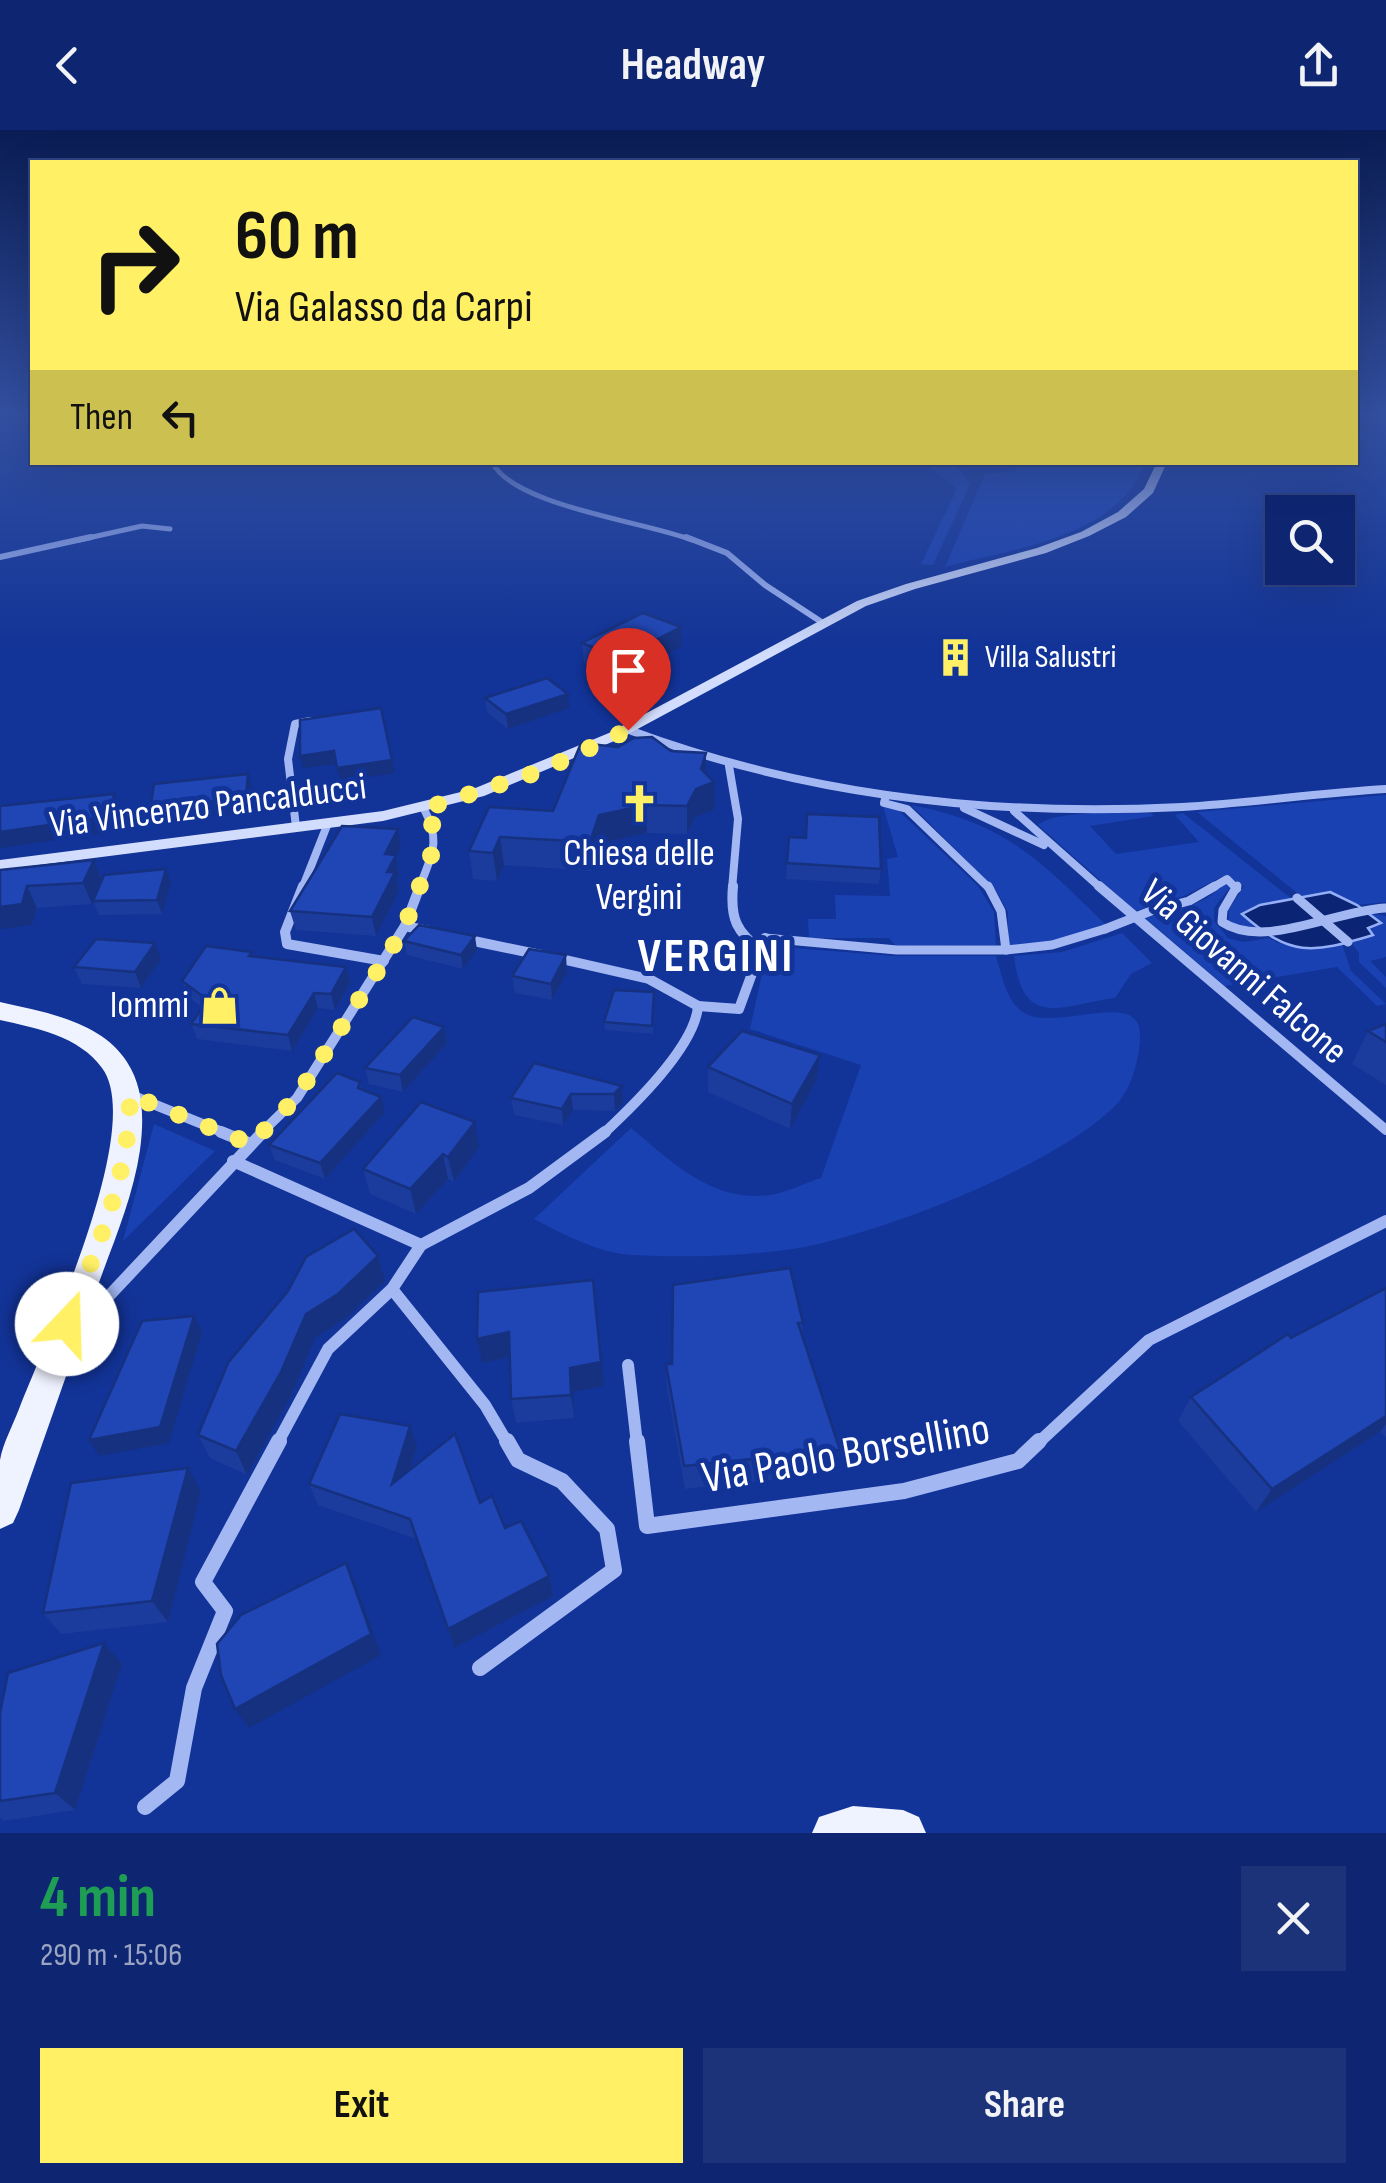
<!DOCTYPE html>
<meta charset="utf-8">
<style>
:root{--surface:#0e2671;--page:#1c3279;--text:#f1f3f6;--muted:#9ba5c3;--line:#2e4384;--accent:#fff065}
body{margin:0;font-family:"Sofia Sans Condensed",sans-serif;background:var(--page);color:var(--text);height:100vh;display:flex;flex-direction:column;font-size:38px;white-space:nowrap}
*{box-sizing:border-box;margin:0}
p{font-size:32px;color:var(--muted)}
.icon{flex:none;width:55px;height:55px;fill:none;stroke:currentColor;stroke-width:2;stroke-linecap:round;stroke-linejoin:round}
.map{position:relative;height:1703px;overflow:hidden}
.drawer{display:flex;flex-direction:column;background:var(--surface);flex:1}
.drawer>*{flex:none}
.top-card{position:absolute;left:30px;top:30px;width:1328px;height:305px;border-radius:0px;box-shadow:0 10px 40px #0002,0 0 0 2px var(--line);background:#fff065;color:#111;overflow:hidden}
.fabs{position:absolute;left:1265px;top:365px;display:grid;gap:20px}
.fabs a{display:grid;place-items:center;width:90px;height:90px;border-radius:0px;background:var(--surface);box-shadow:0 10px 40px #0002,0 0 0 2px var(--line);font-size:50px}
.pin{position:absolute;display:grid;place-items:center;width:85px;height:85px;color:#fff;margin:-102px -42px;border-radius:50% 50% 50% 0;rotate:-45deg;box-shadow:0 0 10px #0007}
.pin .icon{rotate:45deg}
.me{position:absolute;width:110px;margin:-55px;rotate:21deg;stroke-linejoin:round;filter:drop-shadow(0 0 8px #0008)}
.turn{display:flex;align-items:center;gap:35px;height:210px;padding:0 40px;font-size:45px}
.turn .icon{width:130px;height:130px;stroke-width:2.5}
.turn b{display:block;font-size:70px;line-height:85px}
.then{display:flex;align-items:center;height:95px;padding:0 40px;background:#0003;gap:20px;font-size:38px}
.round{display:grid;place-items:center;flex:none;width:105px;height:105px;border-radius:0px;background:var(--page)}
.head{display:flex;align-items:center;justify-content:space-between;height:170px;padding:0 40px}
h1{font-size:60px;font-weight:700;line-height:75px;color:#1e9e55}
.button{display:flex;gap:20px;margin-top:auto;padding:20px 40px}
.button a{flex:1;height:115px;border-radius:0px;background:var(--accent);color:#111;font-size:40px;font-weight:700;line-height:115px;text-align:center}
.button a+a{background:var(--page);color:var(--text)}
header{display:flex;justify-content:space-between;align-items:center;height:130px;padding:0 40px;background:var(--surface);font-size:45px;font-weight:700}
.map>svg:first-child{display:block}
.green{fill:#1a41b2}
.water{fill:#0b2473;stroke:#95aff6;stroke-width:2.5}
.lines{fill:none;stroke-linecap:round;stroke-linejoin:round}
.pedestrian-far1{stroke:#a3b8f3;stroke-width:8}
.pedestrian{stroke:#a3b8f3;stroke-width:9}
.minor-far5{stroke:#a3b8f3;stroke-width:5}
.minor-far4{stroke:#a3b8f3;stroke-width:6}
.minor-far3{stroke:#a3b8f3;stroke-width:8}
.minor-far2{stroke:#a3b8f3;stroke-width:10}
.minor-far1{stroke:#a3b8f3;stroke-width:12}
.minor{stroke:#a3b8f3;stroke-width:16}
.secondary{fill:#d2ddfd;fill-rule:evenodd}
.primary{fill:#eff2ff;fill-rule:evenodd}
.pedestrian-bridge{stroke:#a3b8f3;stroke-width:9}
.wall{fill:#1c3c9d}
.shaded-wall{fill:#16317f}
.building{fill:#2046b6;stroke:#16317f;stroke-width:2.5}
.route{stroke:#fff065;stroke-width:18;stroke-dasharray:0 32.4}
.labels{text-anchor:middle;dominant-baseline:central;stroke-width:10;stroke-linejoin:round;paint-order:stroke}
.far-poi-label{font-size:32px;fill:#fff;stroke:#123397;text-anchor:start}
.street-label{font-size:38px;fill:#fff;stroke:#123397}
.poi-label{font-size:38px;fill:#fff;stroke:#123397}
.near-street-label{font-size:45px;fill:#fff;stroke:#123397}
.district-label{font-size:48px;font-weight:bold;letter-spacing:2.5px;fill:#fff;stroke:#123397}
</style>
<header><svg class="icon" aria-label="back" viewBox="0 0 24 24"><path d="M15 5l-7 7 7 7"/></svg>Headway<svg class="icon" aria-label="share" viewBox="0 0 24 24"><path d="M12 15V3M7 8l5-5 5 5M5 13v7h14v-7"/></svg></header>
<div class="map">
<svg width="1386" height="1703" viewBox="0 0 1386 1703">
<rect width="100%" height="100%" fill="#123397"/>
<g class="green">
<polygon points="925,333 954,333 970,354 933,435 921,434 957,359"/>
<path d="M 1015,333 L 1144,332 L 1145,334 C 1115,409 1013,418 945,437 L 985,344 L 1016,341 Z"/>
<polygon points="1386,665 1386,772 1357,775 1330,762 1302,767 1197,682"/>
<path d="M 911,675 C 1005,693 1039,729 1105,794 L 1052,813 L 1008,816 L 1008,782 L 995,759 Z"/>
<polygon points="883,676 898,680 978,756 994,782 996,815 896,816 889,808 809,808 808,789 836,789 835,765 890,766 887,729 898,727"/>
<path d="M 1150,683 L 1154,686 L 1090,696 L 1116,724 L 1199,712 L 1175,685 L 1183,683 L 1292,769 L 1260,775 L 1258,798 L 1229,794 L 1229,779 L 1244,756 L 1225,745 L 1184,766 L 1135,781 L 1038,695 C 1057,679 1123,684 1150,683 Z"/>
<path d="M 1224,753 L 1231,756 L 1214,778 L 1214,791 L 1228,808 L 1243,812 L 1269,808 L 1278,813 L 1319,817 L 1342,814 L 1351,841 L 1386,874 L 1377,876 L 1337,837 L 1225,856 L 1145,788 C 1172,781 1206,776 1224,753 Z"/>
<polygon points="1368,783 1386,786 1386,827 1370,831 1386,847 1386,858 1359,832 1359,823 1351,812 1372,805 1368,798 1380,794"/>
<path d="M 1122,803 L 1152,833 L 1131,844 L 1115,868 C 1061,875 1023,901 1014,826 L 1062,822 Z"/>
<path d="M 768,816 L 894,826 L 996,826 C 1002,844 1005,867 1020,880 C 1049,906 1139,856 1140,904 C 1140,927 1132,958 1116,975 C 1056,1036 878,1105 793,1119 C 745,1126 681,1128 633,1125 C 601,1124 562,1104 534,1089 L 631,998 C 671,1031 712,1073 769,1065 C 786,1063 805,1053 821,1048 L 861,935 L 750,899 Z"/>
<polygon points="154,994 215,1021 123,1111"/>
</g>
<path class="water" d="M 1330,762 L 1357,775 L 1381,793 L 1368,798 L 1373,805 C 1311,824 1291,827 1242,784 L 1260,775 Z"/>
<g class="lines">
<g class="pedestrian-far1">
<polyline points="886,665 884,673 907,679 990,759"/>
<polyline points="1210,759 1227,749 1237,759"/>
</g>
<g class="pedestrian">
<path d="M 1237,756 L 1223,780 L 1222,792 C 1264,820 1336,780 1386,778"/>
<polyline points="1297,768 1348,812"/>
<polyline points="1151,781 1189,771 1215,756"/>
<polyline points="765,808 897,820 1006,820 1001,781 988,756"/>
<polyline points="1006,820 1052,815 1105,799"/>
</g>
<g class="minor-far5">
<path d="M 492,332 C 513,376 647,392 692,410"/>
<polyline points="79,410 142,396 170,399"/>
</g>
<g class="minor-far4">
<polyline points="686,407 727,423 765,455 823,493"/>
<polyline points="0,427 91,407"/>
</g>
<g class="minor-far3">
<path d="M 629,600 C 807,666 992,687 1182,677 C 1250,673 1318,663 1386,659"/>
<polyline points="729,636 738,689 732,759"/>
<polyline points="964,678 1044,715"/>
<polyline points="1014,681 1102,759"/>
<polyline points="296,697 288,629 295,594 310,591"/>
<polyline points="302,759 328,693"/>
<path d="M 419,759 C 431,725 442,713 424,679"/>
</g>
<g class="minor-far2">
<polyline points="303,756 285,802 287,814 384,831"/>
<path d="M 733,756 C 730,789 736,802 763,822"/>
<polyline points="1099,756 1386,1000"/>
<polyline points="405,796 428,801"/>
<polyline points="464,809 541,825"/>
<path d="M 557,828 L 649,849 L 698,876 C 695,917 632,977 603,1004"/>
<polyline points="698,876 739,879 765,808"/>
<polyline points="131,965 227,1004"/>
<polyline points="260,1004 297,968 405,796 420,756"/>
</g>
<g class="minor-far1">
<polyline points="221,1002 251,1014"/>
<polyline points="233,1031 421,1115 392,1159 328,1219 277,1314"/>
<polyline points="421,1115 529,1058 605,1002"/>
<polyline points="392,1159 485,1275 508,1314"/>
<polyline points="76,1201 263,1002"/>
<polyline points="628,1235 637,1314"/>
<polyline points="1037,1314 1149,1210 1386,1091"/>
</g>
<g class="minor">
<polyline points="637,1311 647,1396 904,1361 1018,1331 1039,1311"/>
<polyline points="480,1538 614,1440 607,1399 562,1351 518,1330 507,1311"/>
<polyline points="145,1677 177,1651 194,1558 225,1481 203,1452 279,1311"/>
</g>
<polygon class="secondary" points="1157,332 1167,332 1153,363 1126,387 1089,406 1046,423 915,459 866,476 619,609 484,666 383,691 0,740 0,730 383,681 473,659 609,603 857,471 906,454 1037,418 1081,402 1118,382 1144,359"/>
<g class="primary">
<path d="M 0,872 C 44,882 101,891 127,932 C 144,958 144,990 140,1020 C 133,1068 113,1113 97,1158 C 71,1232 45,1306 19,1380 L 13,1393 L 0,1399 C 0,1377 0,1351 0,1330 C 3,1313 13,1295 19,1279 C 45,1212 146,997 102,938 C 79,906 36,898 0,890 Z"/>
<polygon points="853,1676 903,1680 919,1687 926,1703 812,1703 819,1687"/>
</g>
<polyline class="pedestrian-bridge" points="1105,799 1151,781"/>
</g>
<g class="wall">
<polygon points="582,513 681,517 621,549 584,533"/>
<polygon points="485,568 569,578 508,599 487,582"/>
<polygon points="671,621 706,644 714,680 695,687 687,704 647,703 601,713 592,741 504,735 497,751 473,749 469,721"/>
<polygon points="398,699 401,717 396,728 399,743 397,749 399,761 376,806 296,800 290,781"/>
<polygon points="789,707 881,739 879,754 786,749"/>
<polygon points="94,730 102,750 166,739 171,753 162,784 99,785 93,771 98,759 92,774 37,778 32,795 0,740"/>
<polygon points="404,811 477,820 463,839 407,825"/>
<polygon points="155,813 161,829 141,858 82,854 74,837"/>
<polygon points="252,822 253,827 346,837 350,852 335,880 318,878 292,921 197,909 191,894 202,877 187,866 182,851"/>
<polygon points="567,842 552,870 515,863 512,846"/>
<polygon points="654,862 653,904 605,900 604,892"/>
<polygon points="1386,894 1386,955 1352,934 1368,901"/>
<polygon points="444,897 447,913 403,962 369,954 365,938"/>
<polygon points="820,925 817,949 790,999 708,962 708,937"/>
<polygon points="360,952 362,960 381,967 385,982 325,1049 275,1030 269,1015"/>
<polygon points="622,956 623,973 615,981 573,980 563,995 514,985 511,968"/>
<polygon points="479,1017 454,1052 448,1049 416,1084 370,1064 363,1039"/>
<polygon points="378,1126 385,1151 346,1188 315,1208 291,1266 247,1345 210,1328 198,1305"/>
<polygon points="1386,1158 1386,1307 1380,1302 1256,1382 1178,1291 1191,1267 1291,1208"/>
<polygon points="803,1193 802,1203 840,1320 836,1343 685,1359 667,1258 666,1234 672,1234"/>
<polygon points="477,1209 604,1256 573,1262 574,1288 516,1293 511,1269 510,1227 482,1233"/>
<polygon points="417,1317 410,1340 480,1373 549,1446 553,1466 454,1518 417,1409 318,1375 309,1354"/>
<polygon points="201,1361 168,1492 61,1504 43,1483"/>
<polygon points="122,1534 75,1680 4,1691 0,1687 0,1583"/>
</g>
<g class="shaded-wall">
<polygon points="681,497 681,517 621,549 620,528"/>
<polygon points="568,564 569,578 508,599 506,584"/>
<polygon points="334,621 337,634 303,638 300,626"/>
<polygon points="706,623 706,651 714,652 714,680 695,687 687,704 687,676"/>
<polygon points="392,630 395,643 340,651 337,638"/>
<polygon points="248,644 252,659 250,682 155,695 150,679"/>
<polygon points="114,664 119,679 117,701 0,718 0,702"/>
<polygon points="646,675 647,703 601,713 592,741 590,712 599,685"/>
<polygon points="398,699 401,717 396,728 399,743 397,749 399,761 376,806 372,787 385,724"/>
<polygon points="500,707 504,735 497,751 493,723"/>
<polygon points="94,730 102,751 92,774 83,753"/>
<polygon points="166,739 171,753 162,784 157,770"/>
<polygon points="27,756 37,778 32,795 0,799 0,777"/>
<polygon points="475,806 477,820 463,839 461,825"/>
<polygon points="155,813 161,829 141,858 135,842"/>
<polygon points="566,825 567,842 552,870 551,854"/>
<polygon points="346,837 350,852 335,880 331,864"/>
<polygon points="314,863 318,878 292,921 288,905"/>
<polygon points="444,897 447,913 403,962 400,945"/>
<polygon points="820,925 817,949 790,999 792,974"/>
<polygon points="622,956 623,973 615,981 614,964"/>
<polygon points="571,964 573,980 563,995 562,979"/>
<polygon points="381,967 385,982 325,1049 320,1033"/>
<polygon points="475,992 479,1017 454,1052 448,1027"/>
<polygon points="443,1024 448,1049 416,1084 410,1059"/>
<polygon points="378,1126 385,1151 346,1188 315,1208 291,1266 247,1345 236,1321 306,1184"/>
<polygon points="194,1186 202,1202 169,1313 99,1326 89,1310"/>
<polygon points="509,1202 514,1226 482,1233 477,1209"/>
<polygon points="601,1232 604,1256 573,1262 574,1288 571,1265 570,1238"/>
<polygon points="1386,1286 1386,1294 1380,1302 1256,1382 1272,1359"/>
<polygon points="410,1296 417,1317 399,1374 392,1354"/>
<polygon points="188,1338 201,1361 168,1492 152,1471"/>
<polygon points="346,1433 356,1455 381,1525 249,1598 235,1579"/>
<polygon points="549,1446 553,1466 454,1518 448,1499"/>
<polygon points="104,1513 122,1534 75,1680 55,1663"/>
</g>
<g class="building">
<polygon points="643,483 681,497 620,528 582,513"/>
<polygon points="547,548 568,564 506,584 485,568"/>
<polygon points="381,578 392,630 337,638 334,621 300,626 300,590"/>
<polygon points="652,607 671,621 706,623 701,639 714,652 696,659 687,676 646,675 599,685 590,712 500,707 493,723 469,721 489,677 553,681 581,613 618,617 634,608"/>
<polygon points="248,644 246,667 150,679 154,654"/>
<polygon points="114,664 111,686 0,702 0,676"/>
<polygon points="807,684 879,687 881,739 787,733 789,707 806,708"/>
<polygon points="342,696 398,699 385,724 396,725 387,742 395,742 372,787 290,781"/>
<polygon points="94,730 83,753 27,756 22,774 0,777 0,740"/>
<polygon points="166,739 157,770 93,771 104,745"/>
<polygon points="419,795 475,806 461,825 404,811"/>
<polygon points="96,809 155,813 135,842 74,837"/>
<polygon points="206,816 252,822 249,826 346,837 331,864 314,863 288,905 191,894 208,870 182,851"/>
<polygon points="529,819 566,825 551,854 512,846"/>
<polygon points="614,860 654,862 652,896 604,892"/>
<polygon points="413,887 444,897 400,945 365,938"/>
<polygon points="1386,894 1386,912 1368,901"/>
<polygon points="742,901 820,925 792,974 708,937"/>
<polygon points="534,933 622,956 614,964 571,964 562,979 511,968"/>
<polygon points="337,943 360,952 358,958 381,967 320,1033 269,1015"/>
<polygon points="421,972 475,992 448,1027 443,1024 410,1059 363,1039"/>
<polygon points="354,1099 378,1126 338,1164 306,1184 281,1242 236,1321 198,1305 228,1233 288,1161 306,1127"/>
<polygon points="790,1138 803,1193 798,1193 840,1320 684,1336 666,1234 672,1234 673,1155"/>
<polygon points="593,1150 601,1232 570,1238 571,1265 511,1269 509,1202 477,1209 478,1162"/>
<polygon points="1386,1158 1386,1286 1272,1359 1191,1267 1288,1204 1291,1208"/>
<polygon points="194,1186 160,1297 89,1310 142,1191"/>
<polygon points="340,1284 410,1296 392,1354 455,1304 480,1373 492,1366 505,1398 521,1391 549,1446 448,1499 410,1389 309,1354"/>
<polygon points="188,1338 152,1471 43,1483 71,1353"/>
<polygon points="346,1433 371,1504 235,1579 221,1545 217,1514 241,1485"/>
<polygon points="104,1513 55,1663 0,1671 0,1583 8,1543"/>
</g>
<linearGradient id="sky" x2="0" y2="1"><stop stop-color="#0a1c53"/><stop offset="0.54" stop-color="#3350a1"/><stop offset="1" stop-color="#3350a1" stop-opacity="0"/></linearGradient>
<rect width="1386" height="525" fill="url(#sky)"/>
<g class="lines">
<path class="route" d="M 67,1194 C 96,1119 130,1046 130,965 L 251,1014 L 296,968 L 384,831 L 405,796 L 436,712 L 435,700 L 424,679 L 541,641 L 628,600"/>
</g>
<defs>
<symbol id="building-bare" viewBox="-9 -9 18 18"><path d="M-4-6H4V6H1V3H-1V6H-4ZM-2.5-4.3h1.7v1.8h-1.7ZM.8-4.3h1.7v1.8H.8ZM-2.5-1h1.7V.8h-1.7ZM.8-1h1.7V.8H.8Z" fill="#fff065" stroke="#123397" stroke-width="2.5" paint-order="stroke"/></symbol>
<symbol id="church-bare" viewBox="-9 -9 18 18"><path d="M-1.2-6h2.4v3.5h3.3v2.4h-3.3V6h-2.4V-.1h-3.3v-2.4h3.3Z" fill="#fff065" stroke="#123397" stroke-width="2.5" paint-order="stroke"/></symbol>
<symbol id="shop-bare" viewBox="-9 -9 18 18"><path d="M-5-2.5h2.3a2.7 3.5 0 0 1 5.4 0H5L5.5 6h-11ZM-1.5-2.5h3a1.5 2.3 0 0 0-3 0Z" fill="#fff065" stroke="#123397" stroke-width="2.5" paint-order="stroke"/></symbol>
</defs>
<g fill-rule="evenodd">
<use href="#building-bare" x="928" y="500" width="55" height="55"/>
<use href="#church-bare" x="612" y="646" width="55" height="55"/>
<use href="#shop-bare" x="192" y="848" width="55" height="55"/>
</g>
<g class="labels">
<g class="far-poi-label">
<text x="985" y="527">Villa Salustri</text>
</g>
<g class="street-label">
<text transform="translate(208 676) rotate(-7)">Via Vincenzo Pancalducci</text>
<text transform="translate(1244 842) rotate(41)">Via Giovanni Falcone</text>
</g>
<g class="poi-label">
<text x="639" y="723">Chiesa delle<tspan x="639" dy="44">Vergini</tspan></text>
<text x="189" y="875" text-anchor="end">Iommi</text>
</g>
<g class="near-street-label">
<text transform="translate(846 1324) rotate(-10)">Via Paolo Borsellino</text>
</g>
<g class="district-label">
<text x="716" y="826">VERGINI</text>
</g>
</g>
</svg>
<div class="fabs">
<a><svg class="icon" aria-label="search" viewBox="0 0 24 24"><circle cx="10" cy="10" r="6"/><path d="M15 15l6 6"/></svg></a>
</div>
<div class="pin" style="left:628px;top:600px;background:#d93025"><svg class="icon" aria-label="arrive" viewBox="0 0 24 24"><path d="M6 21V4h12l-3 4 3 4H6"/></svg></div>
<svg class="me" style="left:67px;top:1194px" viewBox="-20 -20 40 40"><circle r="19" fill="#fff"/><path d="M0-13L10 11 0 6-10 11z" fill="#fff065"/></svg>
<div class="top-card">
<div class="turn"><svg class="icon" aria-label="right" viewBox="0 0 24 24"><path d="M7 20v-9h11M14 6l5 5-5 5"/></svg><div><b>60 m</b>Via Galasso da Carpi</div></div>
<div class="then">Then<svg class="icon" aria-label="left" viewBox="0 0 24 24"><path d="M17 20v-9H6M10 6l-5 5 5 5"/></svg></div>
</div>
</div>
<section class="drawer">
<div class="head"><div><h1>4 min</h1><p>290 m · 15:06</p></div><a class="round"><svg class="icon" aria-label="close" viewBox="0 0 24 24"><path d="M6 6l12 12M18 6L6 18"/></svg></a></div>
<div class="button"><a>Exit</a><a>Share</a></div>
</section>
